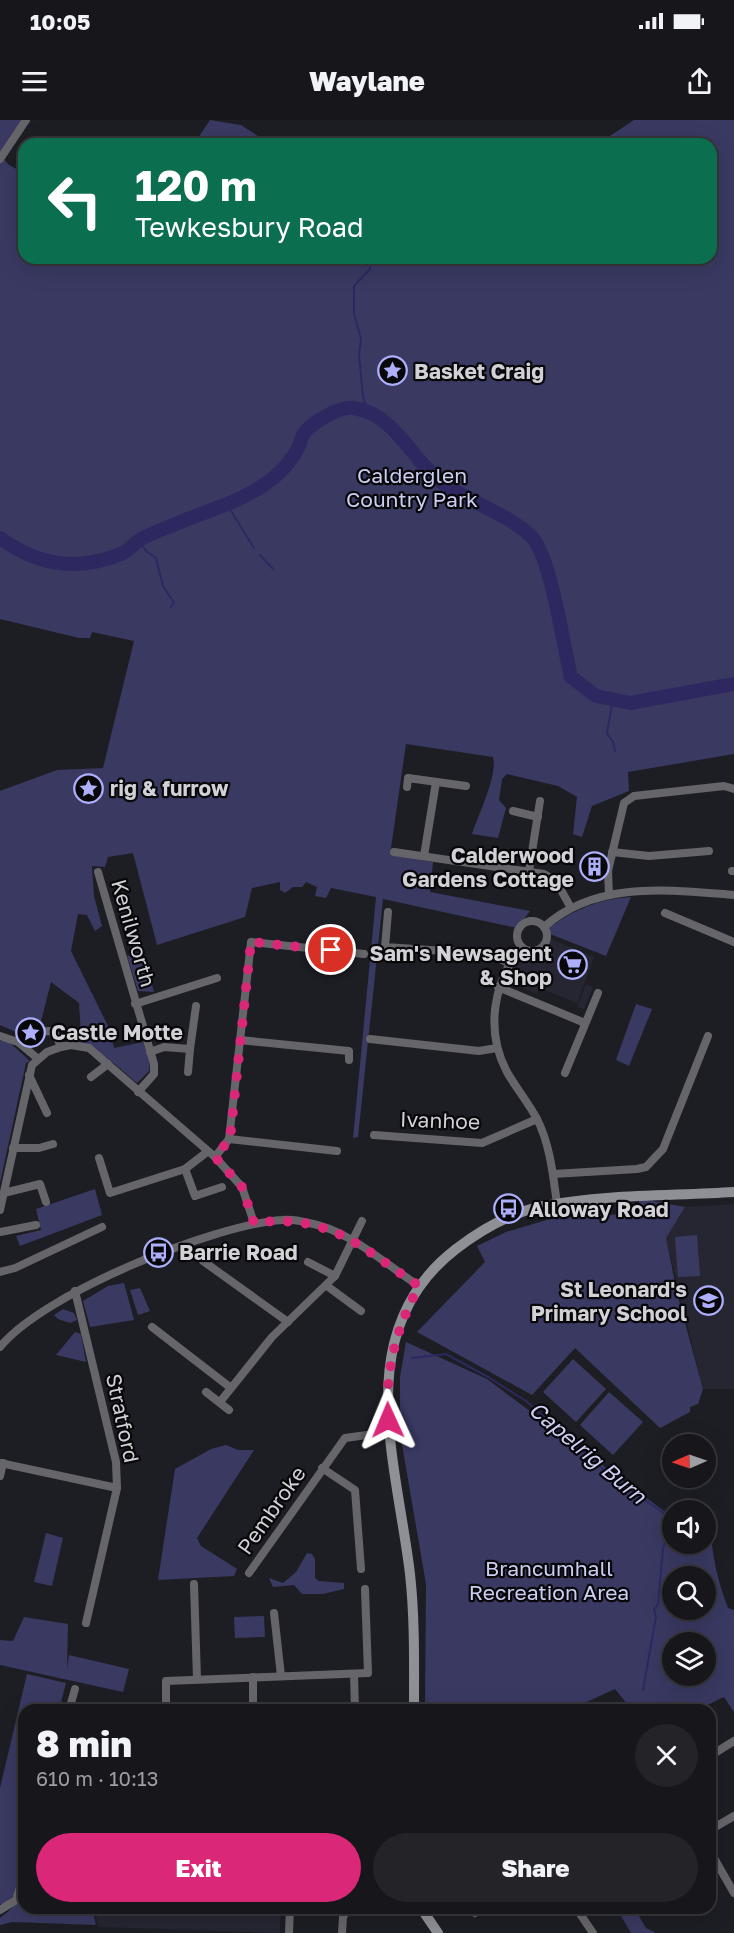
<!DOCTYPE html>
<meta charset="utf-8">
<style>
:root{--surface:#16161b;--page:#232328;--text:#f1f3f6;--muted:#9e9fa3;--line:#35353a;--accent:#db2777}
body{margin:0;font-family:"Golos Text",sans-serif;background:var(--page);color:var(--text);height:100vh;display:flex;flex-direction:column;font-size:22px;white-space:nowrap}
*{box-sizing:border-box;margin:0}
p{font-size:20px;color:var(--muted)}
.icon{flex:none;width:33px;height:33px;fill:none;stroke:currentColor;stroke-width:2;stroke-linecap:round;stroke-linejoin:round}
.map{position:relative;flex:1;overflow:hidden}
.sheet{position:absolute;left:18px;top:1584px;width:698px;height:210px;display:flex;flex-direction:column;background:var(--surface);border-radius:18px;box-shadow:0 6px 24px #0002,0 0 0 2px var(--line)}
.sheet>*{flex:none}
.guide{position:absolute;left:18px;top:18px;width:699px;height:126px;border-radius:18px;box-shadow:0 6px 24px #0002,0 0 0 2px var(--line);background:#0b6e4f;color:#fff;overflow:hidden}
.needle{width:39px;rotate:268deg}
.tools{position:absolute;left:662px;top:1314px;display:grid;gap:12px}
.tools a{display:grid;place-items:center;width:54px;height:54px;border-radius:50%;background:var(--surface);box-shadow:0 6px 24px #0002,0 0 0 2px var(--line);font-size:30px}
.pin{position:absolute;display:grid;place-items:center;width:51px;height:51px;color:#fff;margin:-26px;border:3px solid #fff;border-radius:50%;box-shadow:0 2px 6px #0007}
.me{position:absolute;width:66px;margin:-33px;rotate:359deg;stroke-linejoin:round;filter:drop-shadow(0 0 4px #0008)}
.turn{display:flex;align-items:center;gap:21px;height:126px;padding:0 18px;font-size:27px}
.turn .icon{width:78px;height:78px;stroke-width:2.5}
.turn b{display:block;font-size:42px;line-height:51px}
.round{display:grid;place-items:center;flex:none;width:63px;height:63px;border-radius:32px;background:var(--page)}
.headline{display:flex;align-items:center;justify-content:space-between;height:102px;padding:0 18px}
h1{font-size:36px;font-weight:800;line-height:45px}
.cta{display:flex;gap:12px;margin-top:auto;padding:12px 18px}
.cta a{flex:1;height:69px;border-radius:36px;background:var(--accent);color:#fff;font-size:24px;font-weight:800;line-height:69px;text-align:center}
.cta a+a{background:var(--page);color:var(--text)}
.status{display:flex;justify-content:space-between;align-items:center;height:42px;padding:0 30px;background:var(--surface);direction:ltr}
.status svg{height:16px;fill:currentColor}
header{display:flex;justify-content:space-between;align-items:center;height:78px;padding:0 18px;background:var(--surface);font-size:27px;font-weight:800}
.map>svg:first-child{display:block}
.built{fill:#262632}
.green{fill:#393962;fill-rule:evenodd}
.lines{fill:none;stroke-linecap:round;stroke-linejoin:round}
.stream{stroke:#2d2960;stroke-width:2}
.river{stroke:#2d2960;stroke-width:14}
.street{stroke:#66666a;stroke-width:8}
.secondary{stroke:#8f9095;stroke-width:10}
.route{stroke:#db2777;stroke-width:10;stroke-dasharray:0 18}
.labels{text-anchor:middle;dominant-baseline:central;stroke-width:4.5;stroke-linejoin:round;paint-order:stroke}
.poi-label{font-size:21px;font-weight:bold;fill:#d1d1d6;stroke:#08080b;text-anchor:start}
.park-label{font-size:21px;fill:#cbcdf1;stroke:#08080b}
.street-label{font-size:21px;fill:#d1d1d6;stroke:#08080b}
.water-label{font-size:22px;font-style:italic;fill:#cdcff3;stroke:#08080b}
</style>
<div class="status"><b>10:05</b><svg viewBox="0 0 49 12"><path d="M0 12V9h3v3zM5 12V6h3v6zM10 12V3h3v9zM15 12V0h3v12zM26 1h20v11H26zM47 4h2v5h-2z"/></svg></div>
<header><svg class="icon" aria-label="menu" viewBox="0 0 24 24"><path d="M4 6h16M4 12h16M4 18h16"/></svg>Waylane<svg class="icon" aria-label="share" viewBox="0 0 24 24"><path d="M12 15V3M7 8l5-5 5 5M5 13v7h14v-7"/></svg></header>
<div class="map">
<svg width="734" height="1813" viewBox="0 0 734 1813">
<rect width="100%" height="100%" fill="#1d1e24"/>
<g class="built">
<polygon points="551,819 594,837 577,883 539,868 537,874 518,866 509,855 518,839 546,828"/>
<polygon points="586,864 593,867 584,889 577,887"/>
<polygon points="734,1084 734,1269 703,1269 666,1118 685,1087"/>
<polygon points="95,1788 280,1788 280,1813 98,1807"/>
</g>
<g class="green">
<path d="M 0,0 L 30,0 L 4,39 L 9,45 L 24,53 L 24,138 L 711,138 L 711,24 L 598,24 L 634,0 L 734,0 L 734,634 L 628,652 L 629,671 L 592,686 L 582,717 L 573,714 L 577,677 L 558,666 L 507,654 L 502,659 L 499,680 L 506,688 L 498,718 L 472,714 C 478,695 498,655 493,637 L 406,624 L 390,735 L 433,742 L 430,772 L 530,791 L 517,808 L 383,779 L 358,1017 L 353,1018 L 376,777 L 331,768 L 326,778 L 315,776 L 317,767 L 306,762 L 302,767 L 293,767 L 285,773 L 280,770 L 280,762 L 252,768 L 245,797 L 157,825 L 133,733 L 108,737 L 105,747 L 92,746 L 94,776 L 102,806 L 95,811 L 87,795 L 78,794 L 71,831 L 109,908 L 114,928 L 143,922 L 150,942 L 149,951 L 137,963 C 118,947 99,928 75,921 L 81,915 L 79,883 L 51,862 L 36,921 L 0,905 L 0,671 L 57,650 L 103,648 L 134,521 L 92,512 L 90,518 L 79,518 L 0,499 Z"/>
<polygon points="210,0 241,5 270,24 194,24"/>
<path d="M 631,777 L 606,836 L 550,814 L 550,807 C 575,789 599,779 631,777 Z"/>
<polygon points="142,831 154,872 138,871 127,836"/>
<polygon points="636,884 652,889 629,946 616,940"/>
<polygon points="0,921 8,921 30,941 26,943 0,1063"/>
<polygon points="95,1069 102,1095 20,1126 16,1116 41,1110 36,1089"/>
<polygon points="637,1078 685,1087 666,1118 678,1177 703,1269 698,1284 690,1287 690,1292 660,1308 575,1228 532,1275 417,1212 485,1142 477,1126 506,1112 553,1098 644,1093"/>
<polygon points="697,1115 700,1156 678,1157 675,1117"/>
<polygon points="124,1163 134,1200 90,1207 83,1181 108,1166"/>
<polygon points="140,1168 150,1191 138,1195 130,1170"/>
<polygon points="63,1189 74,1193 77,1200 70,1203 58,1199 54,1195"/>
<polygon points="75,1212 81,1214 86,1242 56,1235"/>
<path d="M 406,1222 L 487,1259 L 672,1397 L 672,1424 L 705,1424 L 705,1404 L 710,1405 C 712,1434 717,1460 728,1488 L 734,1490 L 734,1592 L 724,1577 L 697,1590 L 632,1590 L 615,1569 L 569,1590 L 425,1590 L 426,1464 L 400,1313 L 400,1257 ZM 672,1456 L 705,1456 L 705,1490 L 672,1490 ZM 672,1522 L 705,1522 L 705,1556 L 672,1556 Z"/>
<polygon points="573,1239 606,1269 576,1302 543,1272"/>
<polygon points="609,1272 643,1302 613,1335 580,1305"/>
<polygon points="226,1325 238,1330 254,1330 197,1418 201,1426 237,1449 234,1456 158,1460 175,1349 211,1329"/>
<polygon points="46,1413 63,1418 52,1466 34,1462"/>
<polygon points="307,1433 312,1434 315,1439 315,1458 319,1461 344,1463 344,1469 323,1474 302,1474 294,1465 273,1467 269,1458 283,1463 296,1452"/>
<polygon points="264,1496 265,1517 235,1518 234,1497"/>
<polygon points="24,1497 68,1504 67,1549 69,1535 129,1549 123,1572 0,1545 0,1520 13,1521"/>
<polygon points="27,1554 66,1563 59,1590 24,1590 24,1742 16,1774 3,1785 0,1784 0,1668"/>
<polygon points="24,1770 24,1788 92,1788 96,1805 12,1802 0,1805 0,1798 10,1790"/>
<polygon points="622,1788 634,1788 646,1808 656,1813 631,1813 620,1794"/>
</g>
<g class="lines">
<g class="stream">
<polyline points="368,292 363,276 359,235 361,219 354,194 354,166 370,149 371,138"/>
<polyline points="228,386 254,428"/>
<polyline points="139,421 146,431 156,438 163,466 174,483 171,487"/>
<polyline points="260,435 273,449"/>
<polyline points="613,579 607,613 613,622 615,631"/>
<polyline points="412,1238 446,1234 488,1257 526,1281 613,1358 668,1396 671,1402 663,1429 658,1484 654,1490 656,1497 643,1570"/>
</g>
<path class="river" d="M 0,418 C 38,446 79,452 123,433 C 129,430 134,423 141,419 C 152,413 166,408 178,403 C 211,389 243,382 272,359 C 282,351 292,340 298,328 C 301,323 301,316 305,312 C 313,302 340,286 353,288 C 397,294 411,341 444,364 C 472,383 505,393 530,415 C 551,434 563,525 571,557 L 596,576 L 630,583 L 734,564"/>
<g class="street">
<polyline points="0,39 26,0"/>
<polyline points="407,667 408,658 466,666"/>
<polyline points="513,691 538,697"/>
<polyline points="394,732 544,754 556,761 571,788"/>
<polyline points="612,732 649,736 709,731"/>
<polyline points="424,736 436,662"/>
<polyline points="529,751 540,681"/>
<polyline points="732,751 734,751"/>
<polyline points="98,752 154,944 154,954 138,972"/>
<polyline points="609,775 608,751 624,683 634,676 724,666 734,669"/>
<polyline points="388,792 385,827 490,834 508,843"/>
<polyline points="665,793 734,822"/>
<circle cx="532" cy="816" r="15"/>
<path d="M 544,807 C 596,760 669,770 734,775"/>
<path d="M 522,827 C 493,861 485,911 507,952 C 516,968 528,982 537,999 C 550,1024 553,1055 557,1084"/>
<polyline points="498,867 585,903"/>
<polyline points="135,884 217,858"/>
<polyline points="30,912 50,911 56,915 61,927 71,925 89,928 215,1037 242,1067 254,1103"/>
<polyline points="0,916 18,922 37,938"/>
<polyline points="370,919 479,931 497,928"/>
<polyline points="240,920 349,931 349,940"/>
<polyline points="150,932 164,927 190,929 196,886"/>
<polyline points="188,952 190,929"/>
<polyline points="565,953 598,873"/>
<polyline points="29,955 47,993"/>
<polyline points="91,957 108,944"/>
<polyline points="374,1015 482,1023 537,999"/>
<polyline points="229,1019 337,1031"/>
<polyline points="13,1028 39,1028 53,1024"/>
<polyline points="215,1037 229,1019 251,822 364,834"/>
<polyline points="99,1038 110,1073 185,1049 207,1032"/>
<polyline points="185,1049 195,1076 222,1067"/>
<polyline points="553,1054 637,1049 646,1047 663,1029 708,916"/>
<polyline points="4,1073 40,1064 46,1082"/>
<polyline points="0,1090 32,945 47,932 61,927"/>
<polyline points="0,1112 36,1105"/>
<polyline points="203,1141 288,1202"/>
<polyline points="308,1142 335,1156"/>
<polyline points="0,1152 15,1148 102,1107"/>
<polyline points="327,1166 361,1191"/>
<polyline points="75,1171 116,1342 117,1368 86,1503"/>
<polyline points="152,1207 231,1268"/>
<path d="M 0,1227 C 44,1173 213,1105 282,1100 C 291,1099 301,1101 309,1103 C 349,1110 385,1144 419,1166"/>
<polyline points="206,1272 229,1290"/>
<polyline points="220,1282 272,1217 335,1156 362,1101"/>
<polyline points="0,1343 117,1368"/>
<polyline points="322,1348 355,1370 361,1449"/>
<polyline points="0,1356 3,1343"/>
<polyline points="249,1453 345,1318 389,1312"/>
<polyline points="194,1464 197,1559"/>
<polyline points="274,1493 281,1556"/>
<polyline points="354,1554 355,1590"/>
<polyline points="253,1557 253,1590"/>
<polyline points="69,1590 75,1569"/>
<polyline points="166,1590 166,1561 368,1553 365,1469"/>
<polyline points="710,1636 734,1621"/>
<polyline points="710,1710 734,1696"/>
<polyline points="710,1731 734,1773"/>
<polyline points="576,1788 593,1813"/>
<polyline points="0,1790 16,1780 24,1755"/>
<polyline points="475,1793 482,1788"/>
<polyline points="289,1813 290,1788"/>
<polyline points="342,1813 343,1797 348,1788"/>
</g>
<g class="secondary">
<path d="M 414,1590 C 414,1545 415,1499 410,1454 C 397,1343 349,1211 456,1129 C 482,1109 512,1092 544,1086 C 606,1074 672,1076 734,1072"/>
<polyline points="421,1788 438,1813"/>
</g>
</g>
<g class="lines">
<path class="route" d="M 331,830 L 251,822 L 230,1019 L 215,1037 L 242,1067 L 254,1103 C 330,1093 360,1127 419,1166 C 396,1209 385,1250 388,1300"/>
</g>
<defs>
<symbol id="sight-ring" viewBox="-11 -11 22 22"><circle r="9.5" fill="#08080b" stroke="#adaffb" stroke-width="1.5"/><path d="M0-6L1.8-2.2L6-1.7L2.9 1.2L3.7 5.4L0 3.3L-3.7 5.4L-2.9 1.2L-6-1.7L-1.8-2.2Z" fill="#adaffb"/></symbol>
<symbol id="building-ring" viewBox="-11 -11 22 22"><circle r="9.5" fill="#08080b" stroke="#adaffb" stroke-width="1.5"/><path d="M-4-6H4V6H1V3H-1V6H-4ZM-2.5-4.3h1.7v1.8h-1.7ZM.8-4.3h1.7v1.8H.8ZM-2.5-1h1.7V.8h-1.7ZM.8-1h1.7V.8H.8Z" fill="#adaffb"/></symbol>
<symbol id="supermarket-ring" viewBox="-11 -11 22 22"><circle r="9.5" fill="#08080b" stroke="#adaffb" stroke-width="1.5"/><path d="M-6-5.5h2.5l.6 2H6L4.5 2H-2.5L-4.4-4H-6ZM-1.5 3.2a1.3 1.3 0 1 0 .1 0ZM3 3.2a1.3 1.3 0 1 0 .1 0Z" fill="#adaffb"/></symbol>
<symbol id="bus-ring" viewBox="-11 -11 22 22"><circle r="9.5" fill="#08080b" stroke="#adaffb" stroke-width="1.5"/><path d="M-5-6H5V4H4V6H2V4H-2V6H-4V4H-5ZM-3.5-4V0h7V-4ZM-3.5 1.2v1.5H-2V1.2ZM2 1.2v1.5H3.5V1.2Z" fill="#adaffb"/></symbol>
<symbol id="school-ring" viewBox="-11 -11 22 22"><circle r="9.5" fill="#08080b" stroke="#adaffb" stroke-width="1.5"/><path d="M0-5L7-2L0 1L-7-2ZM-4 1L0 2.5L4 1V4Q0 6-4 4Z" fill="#adaffb"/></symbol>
</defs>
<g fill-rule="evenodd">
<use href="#sight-ring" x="376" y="234" width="33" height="33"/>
<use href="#sight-ring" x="72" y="652" width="33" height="33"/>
<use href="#building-ring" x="578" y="730" width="33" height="33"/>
<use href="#supermarket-ring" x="556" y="828" width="33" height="33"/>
<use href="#sight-ring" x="14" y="896" width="33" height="33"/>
<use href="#bus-ring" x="492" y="1072" width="33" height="33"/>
<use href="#bus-ring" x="142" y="1116" width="33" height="33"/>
<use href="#school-ring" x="692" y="1164" width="33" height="33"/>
</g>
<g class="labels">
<g class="poi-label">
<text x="414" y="251">Basket Craig</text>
<text x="110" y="668">rig &amp; furrow</text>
<text x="574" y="735" text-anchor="end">Calderwood<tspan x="574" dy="24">Gardens Cottage</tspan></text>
<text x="552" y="833" text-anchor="end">Sam's Newsagent<tspan x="552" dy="24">&amp; Shop</tspan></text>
<text x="51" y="912">Castle Motte</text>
<text x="529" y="1089">Alloway Road</text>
<text x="179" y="1132">Barrie Road</text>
<text x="687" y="1169" text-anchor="end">St Leonard's<tspan x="687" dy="24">Primary School</tspan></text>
</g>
<g class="park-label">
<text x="412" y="355">Calderglen<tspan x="412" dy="24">Country Park</tspan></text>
<text x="549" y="1448">Brancumhall<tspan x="549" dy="24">Recreation Area</tspan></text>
</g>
<g class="street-label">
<text transform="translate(134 813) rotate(74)">Kenilworth</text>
<text transform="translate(440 1000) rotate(2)">Ivanhoe</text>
<text transform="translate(123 1298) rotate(78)">Stratford</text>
<text transform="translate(271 1390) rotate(-55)">Pembroke</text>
</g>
<g class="water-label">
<text transform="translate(588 1332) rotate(40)">Capelrig Burn</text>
</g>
</g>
</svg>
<div class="tools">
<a><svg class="needle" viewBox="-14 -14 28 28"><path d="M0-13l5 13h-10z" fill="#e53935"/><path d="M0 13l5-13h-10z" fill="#9e9fa3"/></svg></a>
<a><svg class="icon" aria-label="sound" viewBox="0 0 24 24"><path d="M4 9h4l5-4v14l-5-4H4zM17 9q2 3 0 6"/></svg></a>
<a><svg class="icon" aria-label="search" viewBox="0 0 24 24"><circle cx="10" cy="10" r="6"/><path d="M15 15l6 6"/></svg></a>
<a><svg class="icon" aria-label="layers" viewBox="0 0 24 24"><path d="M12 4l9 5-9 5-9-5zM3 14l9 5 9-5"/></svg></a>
</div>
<div class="pin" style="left:331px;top:830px;background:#d93025"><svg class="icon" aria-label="arrive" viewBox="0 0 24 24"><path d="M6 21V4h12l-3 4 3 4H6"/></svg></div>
<svg class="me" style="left:388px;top:1300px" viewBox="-20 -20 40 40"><path d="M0-17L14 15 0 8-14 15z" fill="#db2777" stroke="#fff" stroke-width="4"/></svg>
<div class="guide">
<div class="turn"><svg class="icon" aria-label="left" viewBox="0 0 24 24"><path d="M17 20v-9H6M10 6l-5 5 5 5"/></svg><div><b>120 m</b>Tewkesbury Road</div></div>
</div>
<section class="sheet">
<div class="headline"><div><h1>8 min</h1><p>610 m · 10:13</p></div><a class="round"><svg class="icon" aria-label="close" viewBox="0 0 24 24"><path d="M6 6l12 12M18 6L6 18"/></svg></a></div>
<div class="cta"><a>Exit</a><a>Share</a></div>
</section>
</div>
